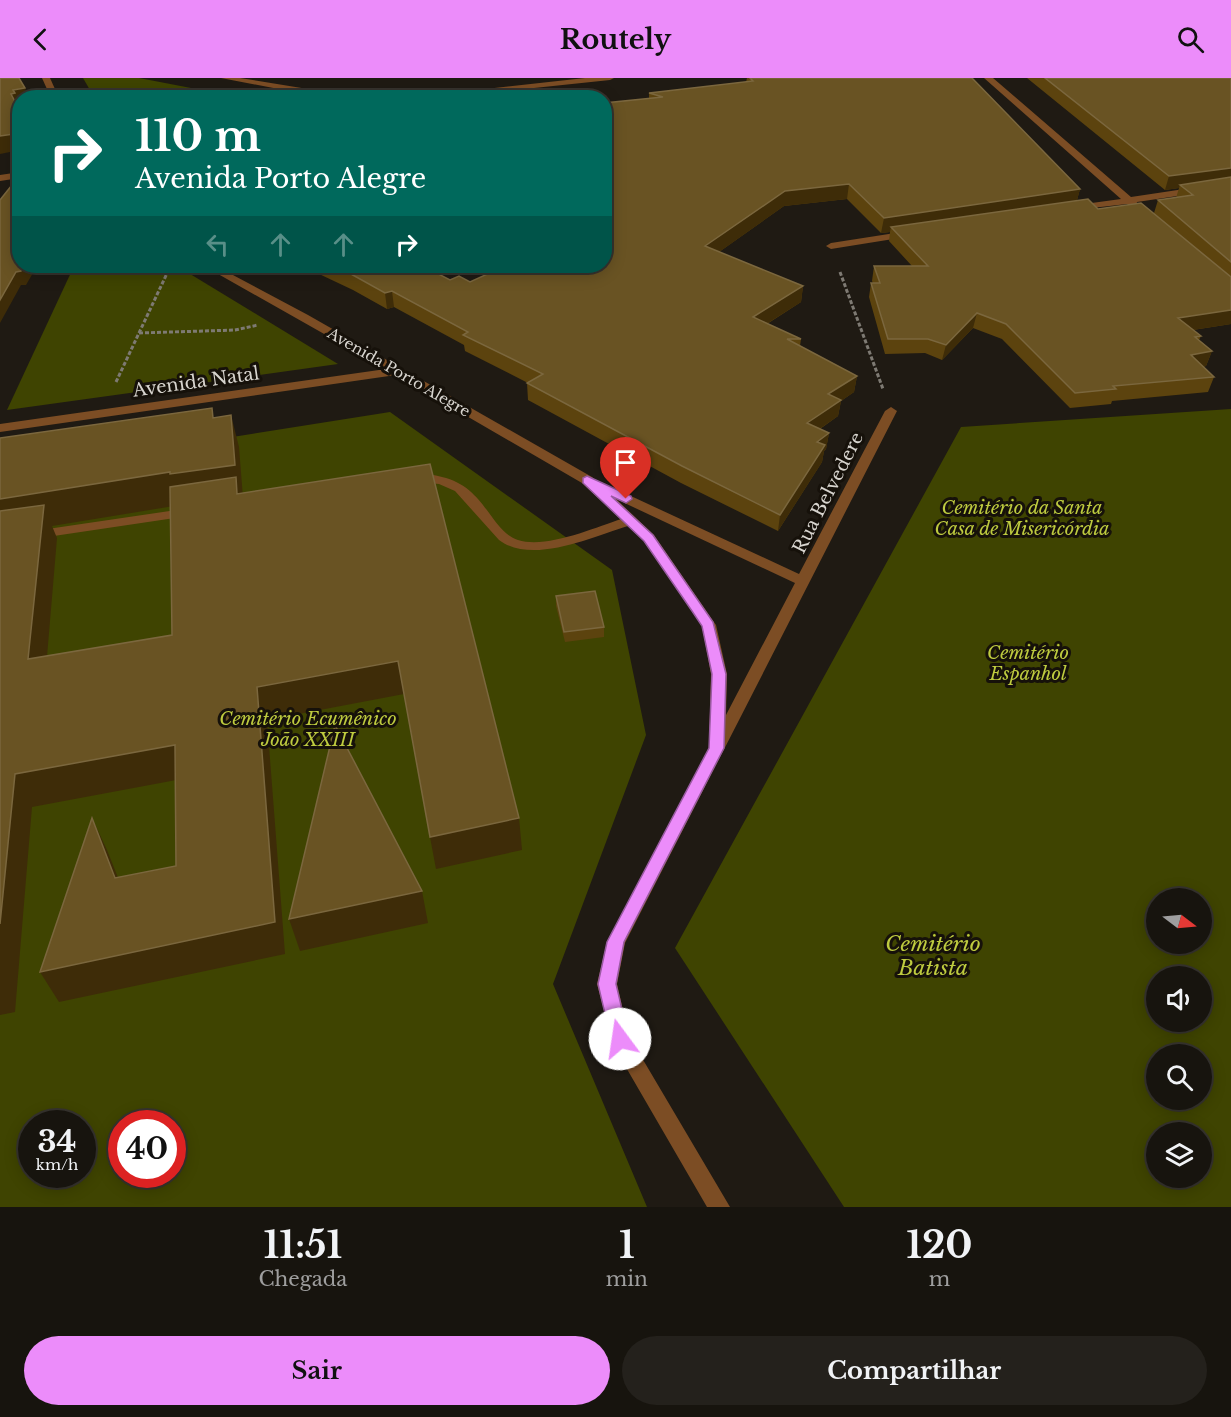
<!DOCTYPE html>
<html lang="pt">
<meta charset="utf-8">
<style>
:root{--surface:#17140e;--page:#24211c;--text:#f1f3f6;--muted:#9e9e9e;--line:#36332e;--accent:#ec8cfa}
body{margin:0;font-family:"Libre Baskerville",serif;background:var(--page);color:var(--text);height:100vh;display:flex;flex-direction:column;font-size:22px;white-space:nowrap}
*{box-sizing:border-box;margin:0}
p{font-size:20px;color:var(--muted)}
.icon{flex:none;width:33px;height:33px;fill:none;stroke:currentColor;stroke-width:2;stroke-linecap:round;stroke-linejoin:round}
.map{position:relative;height:1129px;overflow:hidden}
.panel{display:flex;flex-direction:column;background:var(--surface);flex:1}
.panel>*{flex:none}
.hud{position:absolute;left:12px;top:12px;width:600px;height:183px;border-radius:24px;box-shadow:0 3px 15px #0003,0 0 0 2px var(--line);background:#00695c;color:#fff;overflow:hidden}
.needle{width:39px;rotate:106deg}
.tools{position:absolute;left:1146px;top:810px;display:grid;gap:12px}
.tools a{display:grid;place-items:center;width:66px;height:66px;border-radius:50%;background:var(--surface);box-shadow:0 3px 15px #0003,0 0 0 2px var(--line);font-size:30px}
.speed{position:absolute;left:18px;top:1032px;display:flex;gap:12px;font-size:30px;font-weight:700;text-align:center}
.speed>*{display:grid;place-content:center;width:78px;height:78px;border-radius:50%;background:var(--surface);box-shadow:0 3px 15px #0003,0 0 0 2px var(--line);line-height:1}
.speed small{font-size:15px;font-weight:400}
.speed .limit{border:9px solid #d22;background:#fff;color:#111}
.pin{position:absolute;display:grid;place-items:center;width:51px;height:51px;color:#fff;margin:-62px -26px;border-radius:50% 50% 50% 0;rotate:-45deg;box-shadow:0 0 6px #0007}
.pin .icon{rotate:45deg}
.me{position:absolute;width:66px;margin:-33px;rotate:346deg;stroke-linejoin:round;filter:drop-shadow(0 0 4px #0008)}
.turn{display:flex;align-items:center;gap:21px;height:126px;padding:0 24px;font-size:27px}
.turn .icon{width:78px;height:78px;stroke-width:2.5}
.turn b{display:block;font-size:42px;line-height:51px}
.lanes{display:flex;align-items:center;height:57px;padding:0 24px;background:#0003;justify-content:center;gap:30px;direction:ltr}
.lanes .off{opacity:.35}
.eta{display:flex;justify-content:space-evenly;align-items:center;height:102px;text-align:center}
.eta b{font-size:36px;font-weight:700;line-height:42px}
.cta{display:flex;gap:12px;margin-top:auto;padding:12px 24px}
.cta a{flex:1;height:69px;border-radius:36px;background:var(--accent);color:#111;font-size:24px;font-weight:700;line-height:69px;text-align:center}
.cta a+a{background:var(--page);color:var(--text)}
header{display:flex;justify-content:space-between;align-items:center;height:78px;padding:0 24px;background:var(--accent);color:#111;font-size:27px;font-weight:700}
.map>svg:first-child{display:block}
.green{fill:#3f4401;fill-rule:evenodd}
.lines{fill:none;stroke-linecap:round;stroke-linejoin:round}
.path-far1{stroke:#7e7a73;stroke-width:2;stroke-dasharray:3 1.5;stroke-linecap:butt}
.path{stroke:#7e7a73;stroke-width:3;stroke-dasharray:4 2;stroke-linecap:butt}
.minor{fill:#7c4d24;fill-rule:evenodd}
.wall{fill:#5c430e}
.shaded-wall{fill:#3e2c08}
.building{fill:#695323;stroke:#7b673e;stroke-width:1.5}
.route{fill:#ec8cfa;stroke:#995ba2;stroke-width:1.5}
.labels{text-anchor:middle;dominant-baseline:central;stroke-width:6;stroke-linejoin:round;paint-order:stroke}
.far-street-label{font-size:15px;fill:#d7d4ce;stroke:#16110a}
.street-label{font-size:18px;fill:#d7d4ce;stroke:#16110a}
.park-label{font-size:18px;font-style:italic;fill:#becb3f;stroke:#16110a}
.near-park-label{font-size:21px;font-style:italic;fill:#becb3f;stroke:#16110a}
</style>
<header><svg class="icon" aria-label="back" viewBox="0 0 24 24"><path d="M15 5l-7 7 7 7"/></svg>Routely<svg class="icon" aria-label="search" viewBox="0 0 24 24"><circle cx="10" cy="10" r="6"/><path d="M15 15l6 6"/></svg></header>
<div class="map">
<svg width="1231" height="1129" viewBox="0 0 1231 1129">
<rect width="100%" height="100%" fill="#1f1a13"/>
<g class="green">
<polygon points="83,0 139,0 238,19 94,19"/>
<polygon points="74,188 177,188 338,286 7,332"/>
<path d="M 1231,331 L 1231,1129 L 844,1129 L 675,870 L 961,349 ZM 1202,820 L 1202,866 L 1156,866 L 1156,820 ZM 1202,898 L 1202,944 L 1156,944 L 1156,898 ZM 1156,976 L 1202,976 L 1202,1022 L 1156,1022 ZM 1202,1054 L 1202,1100 L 1156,1100 L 1156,1054 Z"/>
<path d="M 390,334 L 612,492 L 646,657 L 553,906 L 647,1129 L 0,1129 L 0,396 ZM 32,1046 L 82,1046 L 82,1096 L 32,1096 ZM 122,1046 L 172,1046 L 172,1096 L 122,1096 Z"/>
</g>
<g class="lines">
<polyline class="path-far1" points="169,191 170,188"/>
<g class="path">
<polyline points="840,194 883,311"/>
<polyline points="139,255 235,252 258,247"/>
<polyline points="116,304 170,189"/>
</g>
<g class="minor">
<polygon points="42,0 50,0 59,20 51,20"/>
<polygon points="221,0 240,0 320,13 387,20 320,19"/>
<polygon points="585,0 614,0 610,2 440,20 405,20"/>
<polygon points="984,0 993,0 1131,119 1231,104 1231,110 1137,124 1136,128 1133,129 1127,126 1074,132 1074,128 1077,127 1121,121"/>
<polygon points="20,94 20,100 0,103 0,97"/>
<polygon points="908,153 912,154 912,158 831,171 826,168 831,165"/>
<path d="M 204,188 L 216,188 L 308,237 L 592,399 L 598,405 L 605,406 L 799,496 L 885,333 L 891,329 L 897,333 L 625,865 L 617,906 L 629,958 L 730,1129 L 707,1129 L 613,967 L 597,906 L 607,864 L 709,670 L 711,596 L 702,548 L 644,463 L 628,448 C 592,459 532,487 499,462 L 455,413 L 439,406 L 410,403 L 408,400 L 410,397 C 421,395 432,396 442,399 C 486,409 490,453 518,462 C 546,471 594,450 621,441 L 582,405 L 396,297 L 0,354 L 0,346 L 386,291 ZM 616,421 L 795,505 L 726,637 L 727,596 L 716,547 L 654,457 Z"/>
<polygon points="190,430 195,431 197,434 195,437 0,466 0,458"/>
</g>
</g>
<g class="wall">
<polygon points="747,0 972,0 1080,111 1077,122 1098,131 1154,135 1158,122 1176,120 1179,110 1165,112 1027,0 1231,0 1231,246 1193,252 1201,258 1199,262 1212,273 1206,288 1203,289 1214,299 1208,314 1112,323 1111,326 1070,330 1002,261 973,250 942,282 925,275 885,276 869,219 871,205 873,205 872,203 874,188 912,188 889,163 890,154 881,155 847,121 784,128 719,174 803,208 801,224 767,246 801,261 800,268 857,298 854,314 841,323 838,338 820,351 829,355 826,371 824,373 822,384 778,453 681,405 528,322 527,305 528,305 465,273 464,267 394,229 387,231 353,212 317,195 305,188 423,188 450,202 470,204 604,188 649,20 649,15 746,4"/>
<polygon points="556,518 604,549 604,559 565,564 556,528"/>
</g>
<g class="shaded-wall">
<polygon points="25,10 28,20 20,20 20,32 17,32 11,16 13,12"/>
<polygon points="20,55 20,72 0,76 0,58"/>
<polygon points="1231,90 1231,103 1180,107 1179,110 1165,112 1169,98"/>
<polygon points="849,106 847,121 784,128 705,184 705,168 785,113"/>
<polygon points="1080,111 1076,126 891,149 890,154 881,155 884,140"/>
<polygon points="24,188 37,188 26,207 21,207 0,245 0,222 16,194"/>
<polygon points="803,208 801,224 752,255 753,239"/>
<polygon points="392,213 394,229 387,231 385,215"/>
<polygon points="1231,232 1231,246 1173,255 1178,240"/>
<polygon points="977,235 973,250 942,282 946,267"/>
<polygon points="1212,273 1206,288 1186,292 1191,277"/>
<polygon points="857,298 854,314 841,323 838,338 805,361 807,345 828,316"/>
<polygon points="231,337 239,369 243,420 180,427 52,448 57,460 44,614 28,581 0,456 0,421"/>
<polygon points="829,355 826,371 824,373 822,384 778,453 780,437 817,364"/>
<polygon points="398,583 404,616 267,642 285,876 59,924 40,894 275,844 257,609"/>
<polygon points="175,667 187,700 32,729 15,934 0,937 0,846 15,696"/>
<polygon points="92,740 107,772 131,832 115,800"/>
<polygon points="519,740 522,772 436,791 430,759"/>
<polygon points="422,813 428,845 300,873 289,841"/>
</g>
<g class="building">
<polygon points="0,0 19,0 25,10 13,12 15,15 11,16 20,33 20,55 0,58"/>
<polygon points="750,0 972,0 1080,111 884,140 849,106 785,113 705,168 803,208 753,239 801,261 787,261 857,298 828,316 841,322 807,345 829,355 817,364 825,367 780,437 682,388 527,305 543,296 463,257 468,254 392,213 385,215 351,196 331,188 423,188 450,202 459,198 470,204 505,188 604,188 604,25 663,19 649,15 753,3"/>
<polygon points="1045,0 1231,0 1231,90 1169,98"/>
<polygon points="20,97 20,188 24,188 21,193 16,194 0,222 0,122"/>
<polygon points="1231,99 1231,184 1158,122 1193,117 1180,107"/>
<polygon points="1088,121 1098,131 1141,125 1231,199 1231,232 1178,240 1201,258 1195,259 1212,273 1191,277 1214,299 1113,308 1116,311 1075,315 1006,246 977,235 946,267 928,261 888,261 871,205 880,205 874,188 928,188 891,149"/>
<polygon points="212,330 213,340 231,337 235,387 170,396 170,394 0,421 0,360"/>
<polygon points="430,386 519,740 430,759 398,583 257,609 275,844 40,894 92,740 115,800 176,788 175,667 15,696 0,846 0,433 44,427 28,581 172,557 170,409 236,399 237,416"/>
<polygon points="595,513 604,549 564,554 556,518"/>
<polygon points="335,647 422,813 289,841"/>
</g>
<polygon class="route" points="587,398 631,418 632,421 626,425 611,418 653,457 713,544 726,596 724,670 624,864 616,906 629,961 626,966 620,969 614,966 611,961 598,906 607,864 709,670 712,596 702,548 692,533 644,463 583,405 583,400"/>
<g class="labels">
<g class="far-street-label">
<text transform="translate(399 294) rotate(30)">Avenida Porto Alegre</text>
</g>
<g class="street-label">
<text transform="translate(196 304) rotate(-8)">Avenida Natal</text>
<text transform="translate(828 415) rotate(-63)">Rua Belvedere</text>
</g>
<g class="park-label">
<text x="1022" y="430">Cemitério da Santa<tspan x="1022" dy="21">Casa de Misericórdia</tspan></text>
<text x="1028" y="575">Cemitério<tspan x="1028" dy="21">Espanhol</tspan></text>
<text x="308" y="641">Cemitério Ecumênico<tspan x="308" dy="21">João XXIII</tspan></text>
</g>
<g class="near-park-label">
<text x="933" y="866">Cemitério<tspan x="933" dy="24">Batista</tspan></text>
</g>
</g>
</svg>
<div class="tools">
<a><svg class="needle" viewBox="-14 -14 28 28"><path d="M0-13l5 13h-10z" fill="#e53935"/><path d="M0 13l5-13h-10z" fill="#9e9e9e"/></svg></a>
<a><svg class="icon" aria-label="sound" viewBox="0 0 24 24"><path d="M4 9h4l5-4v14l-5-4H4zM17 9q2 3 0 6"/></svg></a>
<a><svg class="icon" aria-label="search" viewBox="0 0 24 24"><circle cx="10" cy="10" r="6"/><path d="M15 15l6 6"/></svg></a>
<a><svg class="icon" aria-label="layers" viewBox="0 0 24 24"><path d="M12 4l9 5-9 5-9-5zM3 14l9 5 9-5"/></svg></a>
</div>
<div class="speed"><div>34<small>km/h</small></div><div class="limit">40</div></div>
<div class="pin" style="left:626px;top:421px;background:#d93025"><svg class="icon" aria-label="arrive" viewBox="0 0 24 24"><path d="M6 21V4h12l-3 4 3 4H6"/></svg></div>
<svg class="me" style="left:620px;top:961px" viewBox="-20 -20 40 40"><circle r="19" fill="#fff"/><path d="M0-13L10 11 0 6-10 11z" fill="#ec8cfa"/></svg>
<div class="hud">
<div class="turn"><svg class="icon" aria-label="right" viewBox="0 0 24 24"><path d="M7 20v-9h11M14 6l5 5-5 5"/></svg><div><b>110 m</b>Avenida Porto Alegre</div></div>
<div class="lanes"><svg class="icon off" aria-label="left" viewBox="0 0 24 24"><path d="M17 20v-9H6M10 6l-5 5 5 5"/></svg><svg class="icon off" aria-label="ahead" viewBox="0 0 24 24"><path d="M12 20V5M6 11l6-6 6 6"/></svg><svg class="icon off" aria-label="ahead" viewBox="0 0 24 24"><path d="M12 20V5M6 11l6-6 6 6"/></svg><svg class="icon" aria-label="right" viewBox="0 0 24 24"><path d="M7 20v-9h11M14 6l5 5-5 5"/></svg></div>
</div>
</div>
<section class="panel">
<div class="eta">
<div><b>11:51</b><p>Chegada</p></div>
<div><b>1</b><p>min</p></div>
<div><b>120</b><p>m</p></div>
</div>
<div class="cta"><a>Sair</a><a>Compartilhar</a></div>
</section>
